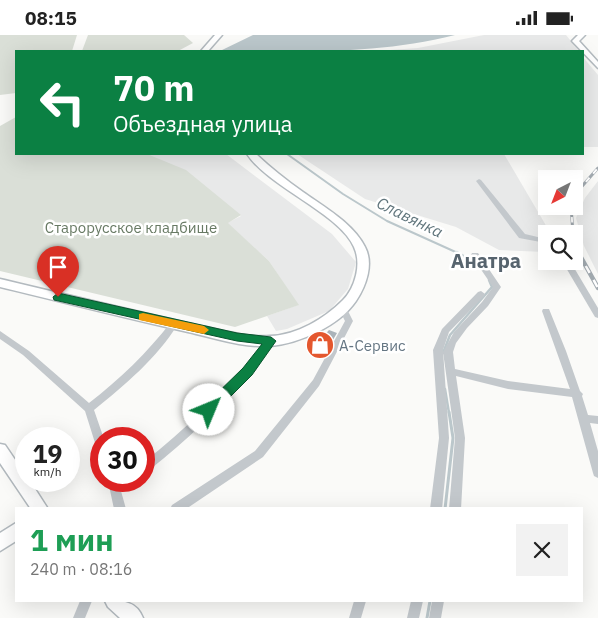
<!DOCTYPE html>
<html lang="ru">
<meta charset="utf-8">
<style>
:root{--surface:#fff;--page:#f2f2f2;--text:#222;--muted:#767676}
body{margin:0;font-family:"IBM Plex Sans",sans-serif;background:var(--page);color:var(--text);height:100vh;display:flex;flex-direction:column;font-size:19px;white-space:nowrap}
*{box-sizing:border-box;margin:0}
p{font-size:16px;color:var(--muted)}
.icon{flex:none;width:28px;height:28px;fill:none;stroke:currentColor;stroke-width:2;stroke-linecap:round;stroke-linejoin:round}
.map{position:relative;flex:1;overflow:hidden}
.sheet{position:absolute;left:15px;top:472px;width:568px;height:95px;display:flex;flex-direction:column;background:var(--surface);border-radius:0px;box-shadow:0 5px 20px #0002}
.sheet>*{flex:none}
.guide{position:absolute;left:15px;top:15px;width:569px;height:105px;border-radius:0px;box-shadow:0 5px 20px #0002;background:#0b8043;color:#fff;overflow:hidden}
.needle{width:32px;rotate:222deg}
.controls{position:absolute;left:538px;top:135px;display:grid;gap:10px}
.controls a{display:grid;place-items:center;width:45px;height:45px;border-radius:0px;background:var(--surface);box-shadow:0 5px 20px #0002;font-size:25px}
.speed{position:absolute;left:15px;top:392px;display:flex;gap:10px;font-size:25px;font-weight:700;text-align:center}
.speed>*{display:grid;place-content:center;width:65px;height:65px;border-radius:50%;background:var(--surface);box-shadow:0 5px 20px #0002;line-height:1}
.speed small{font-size:12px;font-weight:400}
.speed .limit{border:8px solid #d22;background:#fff;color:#111}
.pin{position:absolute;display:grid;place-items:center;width:42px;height:42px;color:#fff;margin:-51px -21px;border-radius:50% 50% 50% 0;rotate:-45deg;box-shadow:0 0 5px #0007}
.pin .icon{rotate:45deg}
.me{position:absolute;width:55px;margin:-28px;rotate:45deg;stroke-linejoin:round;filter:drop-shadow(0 0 4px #0008)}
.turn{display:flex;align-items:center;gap:18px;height:105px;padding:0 15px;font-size:22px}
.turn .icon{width:65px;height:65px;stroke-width:2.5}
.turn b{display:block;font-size:35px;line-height:42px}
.round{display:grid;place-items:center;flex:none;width:52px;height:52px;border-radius:0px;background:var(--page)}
.head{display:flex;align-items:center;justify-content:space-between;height:85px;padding:0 15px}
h1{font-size:30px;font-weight:700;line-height:38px;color:#1e9e55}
.status{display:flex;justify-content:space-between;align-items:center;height:35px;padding:0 25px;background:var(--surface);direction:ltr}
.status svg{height:14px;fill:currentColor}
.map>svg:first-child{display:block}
.built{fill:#e8e9e9}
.green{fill:#dadfd7}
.water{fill:#bbc7cb}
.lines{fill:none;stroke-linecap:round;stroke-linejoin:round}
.stream-far2{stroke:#bbc7cb;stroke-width:2}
.stream-far1{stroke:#bbc7cb;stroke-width:2.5}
.stream{stroke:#bbc7cb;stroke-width:3}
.building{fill:#aab3b9}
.secondary-casing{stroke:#b3babf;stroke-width:3}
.street{fill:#c3c8cc;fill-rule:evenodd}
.secondary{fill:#fff;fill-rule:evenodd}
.rail-far1-casing{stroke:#a2aab0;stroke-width:3}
.rail-casing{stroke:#a2aab0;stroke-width:4.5}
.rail-far1{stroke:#fff;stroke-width:2;stroke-dasharray:5.5;stroke-linecap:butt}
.rail{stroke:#fff;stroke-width:2.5;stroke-dasharray:8;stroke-linecap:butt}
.route{fill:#0b8043;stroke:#07532c}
.slow{fill:#f59e0b}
.labels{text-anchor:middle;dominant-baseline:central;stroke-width:5;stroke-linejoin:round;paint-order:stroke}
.park-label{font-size:15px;fill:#687a64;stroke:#fff}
.poi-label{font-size:15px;fill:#657683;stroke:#fff;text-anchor:start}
.water-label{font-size:16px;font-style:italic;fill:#60757c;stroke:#fff}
.district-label{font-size:20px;font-weight:bold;fill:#57646e;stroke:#fff}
</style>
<div class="status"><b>08:15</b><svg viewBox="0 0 49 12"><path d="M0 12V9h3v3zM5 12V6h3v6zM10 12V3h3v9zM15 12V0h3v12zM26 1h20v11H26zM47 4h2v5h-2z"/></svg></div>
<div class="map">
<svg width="598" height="583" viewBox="0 0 598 583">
<rect width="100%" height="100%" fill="#fafaf8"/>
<g class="built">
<polygon points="484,0 566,0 579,16 376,16 418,13"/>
<polygon points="582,21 598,40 598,112 583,112"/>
<polygon points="147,119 226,119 332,199 356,227 348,254 329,276 287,294 276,296 267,281 298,270 269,226 227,188 241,181"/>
<polygon points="297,119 504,119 551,199 546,199 546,217 499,215 456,192 365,164"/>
<polygon points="598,146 598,239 584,211 576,183 585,163"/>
</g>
<g class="green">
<polygon points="0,0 77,0 72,16 16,16 16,58 0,60"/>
<polygon points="88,0 184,0 193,8 178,16 82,16"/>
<polygon points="16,82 16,119 147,119 186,135 241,180 228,188 269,226 299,270 235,292 0,236 0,91"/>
</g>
<path class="water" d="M 253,0 L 455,0 C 378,20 298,16 220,16 Z"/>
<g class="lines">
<polyline class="stream-far2" points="287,119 343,159 387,186 460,219"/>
<g class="stream-far1">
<polyline points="457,217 481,232"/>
<polyline points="443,318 450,300 492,252 489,245"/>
<polyline points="445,354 449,378"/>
</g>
<g class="stream">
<polyline points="445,474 453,403 449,377"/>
<polyline points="427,583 430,566"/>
</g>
</g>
<polygon class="building" points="329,295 337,298 324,320 306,314 311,306 320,305"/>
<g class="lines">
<defs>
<g id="secondary">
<polygon points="215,0 222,0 208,16 201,16"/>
<polygon points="578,0 585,0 579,6 598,27 598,33 572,6"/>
<path d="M 247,119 L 256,119 C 271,133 286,145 303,157 C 324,172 353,188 365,212 C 374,229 366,251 356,266 C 339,291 300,308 271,311 C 243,313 215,303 188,297 C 125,283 63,267 0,252 L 0,244 C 63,259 125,274 188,288 C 214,293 243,303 270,301 C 297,300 324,284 343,265 C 355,253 362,229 354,212 C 340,179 269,152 247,119 Z"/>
<polygon points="0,409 5,410 26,441 26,446 30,446 48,474 31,474 0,428"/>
<polygon points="16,488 16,506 0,516 0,498"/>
<path d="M 105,566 C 122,566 136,565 143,583 L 120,583 L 108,572 Z"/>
</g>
</defs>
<use href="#secondary" class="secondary-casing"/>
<g class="street">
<polygon points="479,144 481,145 525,199 546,204 546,208 519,203 476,146"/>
<polygon points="472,218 478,218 501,252 488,271 467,293 456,308 453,317 455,334 508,346 570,354 542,276 543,274 549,274 566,316 580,356 583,359 582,361 588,380 598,381 598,389 590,388 598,416 598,443 594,441 593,438 572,362 508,354 456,341 465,403 461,474 449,474 455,403 443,317 454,297 482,267 493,252 471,220"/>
<polygon points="562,226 570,226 598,273 598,283 595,282"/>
<polygon points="481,256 485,259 484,261 449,297 443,315 449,403 442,474 430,474 439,403 433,315 442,294 478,257"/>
<polygon points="343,271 346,272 353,286 319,351 263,422 186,474 170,474 172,470 255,416 313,345 345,286 339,274"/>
<path d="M 174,286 L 178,289 C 157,323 125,350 94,375 L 104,404 L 101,404 L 101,415 L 97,414 L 96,411 L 85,376 L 23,320 L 0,304 L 0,296 L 29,316 L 89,368 C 120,344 147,318 171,287 Z"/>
<path d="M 271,303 L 274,304 L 275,306 L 274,308 C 237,356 196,399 148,436 L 144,438 L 144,427 C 190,391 231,350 268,304 Z"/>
<polygon points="108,446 131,446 130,449 121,456 126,474 114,474"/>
<polygon points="80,566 92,566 85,583 73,583"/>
<polygon points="354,566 366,566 361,583 349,583"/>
<polygon points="411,566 423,566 419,583 407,583"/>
<polygon points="432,566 444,566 441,583 429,583"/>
</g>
<use href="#secondary" class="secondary"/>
<defs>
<g id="rail-far1">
<polyline points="574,165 577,157 598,133"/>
<polyline points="571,171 573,199"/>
<polyline points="574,201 578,219"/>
</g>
<polyline id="rail" points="578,217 598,253"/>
</defs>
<use href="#rail-far1" class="rail-far1-casing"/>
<use href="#rail" class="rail-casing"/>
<use href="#rail-far1" class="rail-far1"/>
<use href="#rail" class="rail"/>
</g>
<polygon class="route" points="58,258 237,298 271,302 276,306 252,340 213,379 204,379 202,375 204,371 243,333 262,309 237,306 54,265 53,262"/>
<polygon class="slow" points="143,278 204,291 209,295 204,299 139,285 139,279"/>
<defs>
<symbol id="shop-disc" viewBox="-11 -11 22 22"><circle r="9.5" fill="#e4572e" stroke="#fff"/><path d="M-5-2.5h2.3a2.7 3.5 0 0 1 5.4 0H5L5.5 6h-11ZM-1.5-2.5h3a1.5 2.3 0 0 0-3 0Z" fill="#fff"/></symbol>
</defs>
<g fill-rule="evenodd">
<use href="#shop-disc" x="304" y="294" width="32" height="32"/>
</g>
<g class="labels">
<g class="park-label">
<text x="131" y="192">Старорусское кладбище</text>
</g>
<g class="poi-label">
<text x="339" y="310">А-Сервис</text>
</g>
<g class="water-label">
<text transform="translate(410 182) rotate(26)">Славянка</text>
</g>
<g class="district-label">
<text x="486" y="225">Анатра</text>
</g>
</g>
</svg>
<div class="controls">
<a><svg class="needle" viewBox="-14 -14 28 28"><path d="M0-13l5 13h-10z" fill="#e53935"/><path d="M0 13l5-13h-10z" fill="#767676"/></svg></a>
<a><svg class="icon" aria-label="search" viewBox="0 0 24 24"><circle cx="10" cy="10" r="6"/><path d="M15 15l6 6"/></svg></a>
</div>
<div class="speed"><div>19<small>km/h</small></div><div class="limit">30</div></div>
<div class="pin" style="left:58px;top:262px;background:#d93025"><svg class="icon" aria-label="arrive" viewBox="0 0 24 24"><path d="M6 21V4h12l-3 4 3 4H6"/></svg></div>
<svg class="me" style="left:209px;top:375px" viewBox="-20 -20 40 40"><circle r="19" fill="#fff"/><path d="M0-13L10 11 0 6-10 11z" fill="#0b8043"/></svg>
<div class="guide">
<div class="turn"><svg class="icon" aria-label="left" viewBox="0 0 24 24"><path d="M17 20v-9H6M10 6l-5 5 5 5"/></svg><div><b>70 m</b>Объездная улица</div></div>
</div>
<section class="sheet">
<div class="head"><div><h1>1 мин</h1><p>240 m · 08:16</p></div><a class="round"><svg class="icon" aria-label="close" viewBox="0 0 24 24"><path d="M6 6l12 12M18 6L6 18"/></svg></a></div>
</section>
</div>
